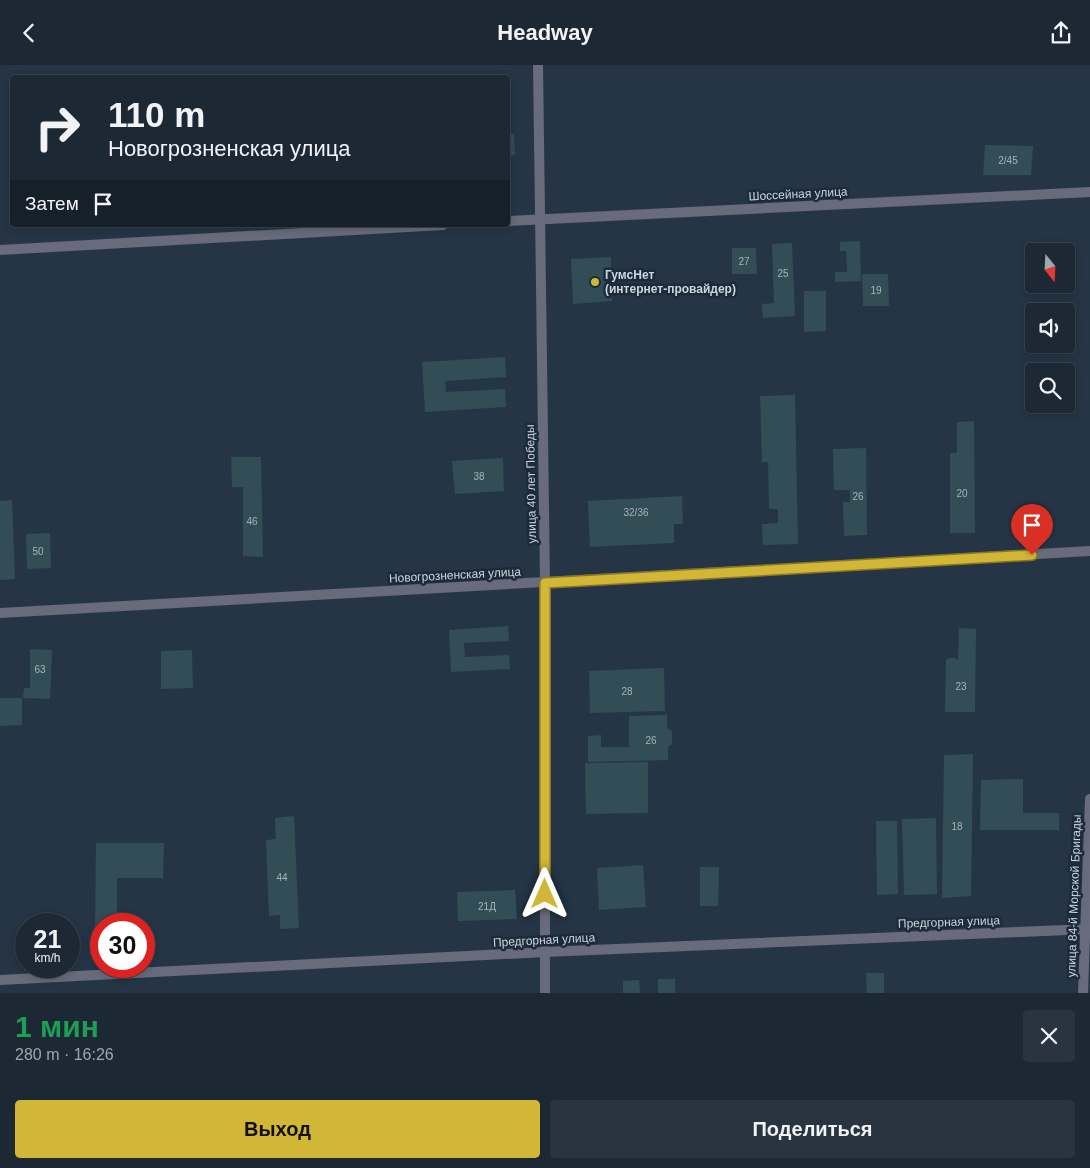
<!DOCTYPE html>
<html lang="ru">
<meta charset="utf-8">
<style>
:root{--surface:#1c2834;--page:#293440;--text:#f1f3f6;--muted:#a0a6ac;--line:#3a444f;--accent:#d2b635}
body{margin:0;font-family:Helvetica,sans-serif;background:var(--page);color:var(--text);height:100vh;display:flex;flex-direction:column;font-size:19px;white-space:nowrap}
*{box-sizing:border-box;margin:0}
p{font-size:16px;color:var(--muted)}
.icon{flex:none;width:28px;height:28px;fill:none;stroke:currentColor;stroke-width:2;stroke-linecap:round;stroke-linejoin:round}
.map{position:relative;height:928px;overflow:hidden}
.drawer{display:flex;flex-direction:column;background:var(--surface);flex:1}
.drawer>*{flex:none}
.guide{position:absolute;left:10px;top:10px;width:500px;height:152px;border-radius:5px;box-shadow:0 2px 8px #0003,0 0 0 1px var(--line);background:#1c2834;color:var(--text);overflow:hidden}
.needle{width:32px;rotate:162deg}
.tools{position:absolute;left:1025px;top:178px;display:grid;gap:10px}
.tools a{display:grid;place-items:center;width:50px;height:50px;border-radius:5px;background:var(--surface);box-shadow:0 2px 8px #0003,0 0 0 1px var(--line);font-size:25px}
.speed{position:absolute;left:15px;top:848px;display:flex;gap:10px;font-size:25px;font-weight:700;text-align:center}
.speed>*{display:grid;place-content:center;width:65px;height:65px;border-radius:50%;background:var(--surface);box-shadow:0 2px 8px #0003,0 0 0 1px var(--line);line-height:1}
.speed small{font-size:12px;font-weight:400}
.speed .limit{border:8px solid #d22;background:#fff;color:#111}
.pin{position:absolute;display:grid;place-items:center;width:42px;height:42px;color:#fff;margin:-51px -21px;border-radius:50% 50% 50% 0;rotate:-45deg;box-shadow:0 0 5px #0007}
.pin .icon{rotate:45deg}
.me{position:absolute;width:55px;margin:-28px;rotate:0deg;stroke-linejoin:round;filter:drop-shadow(0 0 4px #0008)}
.turn{display:flex;align-items:center;gap:18px;height:105px;padding:0 15px;font-size:22px}
.turn .icon{width:65px;height:65px;stroke-width:2.5}
.turn b{display:block;font-size:35px;line-height:42px}
.then{display:flex;align-items:center;height:48px;padding:0 15px;background:#0003;gap:10px;font-size:19px}
.round{display:grid;place-items:center;flex:none;width:52px;height:52px;border-radius:5px;background:var(--page)}
.overview{display:flex;align-items:center;justify-content:space-between;height:85px;padding:0 15px}
h1{font-size:30px;font-weight:800;line-height:38px;color:#1e9e55}
.button{display:flex;gap:10px;margin-top:auto;padding:10px 15px}
.button a{flex:1;height:58px;border-radius:5px;background:var(--accent);color:#111;font-size:20px;font-weight:800;line-height:58px;text-align:center}
.button a+a{background:var(--page);color:var(--text)}
header{display:flex;justify-content:space-between;align-items:center;height:65px;padding:0 15px;background:var(--surface);font-size:22px;font-weight:800}
.map>svg:first-child{display:block}
.building{fill:#324d55}
.lines{fill:none;stroke-linecap:round;stroke-linejoin:round}
.street{stroke:#686b7b;stroke-width:10}
.route-casing{stroke:#887622;stroke-width:12}
.route{stroke:#d2b635;stroke-width:9}
.poi-dot{fill:#d2b635;stroke:#1b2b3a;stroke-width:2}
.labels{text-anchor:middle;dominant-baseline:central;stroke-width:5;stroke-linejoin:round;paint-order:stroke}
.number-label{font-size:10px;fill:#a6b3bc}
.street-label{font-size:12px;fill:#ccd5df;stroke:#1b2b3a}
.poi-label{font-size:12px;font-weight:bold;fill:#ccd5df;stroke:#1b2b3a;text-anchor:start}
</style>
<header><svg class="icon" aria-label="back" viewBox="0 0 24 24"><path d="M15 5l-7 7 7 7"/></svg>Headway<svg class="icon" aria-label="share" viewBox="0 0 24 24"><path d="M12 15V3M7 8l5-5 5 5M5 13v7h14v-7"/></svg></header>
<div class="map">
<svg width="1090" height="928" viewBox="0 0 1090 928">
<rect width="100%" height="100%" fill="#253545"/>
<g class="building">
<polygon points="508,69 514,69 515,90 508,91"/>
<polygon points="985,80 1033,81 1031,110 983,110"/>
<polygon points="860,176 861,216 835,217 835,207 847,207 846,186 840,186 840,177"/>
<polygon points="792,178 795,251 763,253 762,239 774,238 772,179"/>
<polygon points="732,183 756,183 757,209 732,209"/>
<polygon points="611,192 612,236 573,239 571,194"/>
<polygon points="862,209 888,209 889,241 863,241"/>
<polygon points="804,226 826,226 826,266 804,267"/>
<polygon points="505,292 506,312 445,316 446,327 505,324 506,342 425,347 422,297"/>
<polygon points="795,330 798,479 763,480 762,459 778,458 778,444 769,444 768,397 762,397 760,331"/>
<polygon points="974,356 975,468 950,468 950,388 957,388 957,357"/>
<polygon points="866,383 867,470 844,471 843,437 850,437 850,425 834,425 833,384"/>
<polygon points="231,392 261,392 263,492 243,491 243,422 232,422"/>
<polygon points="503,393 504,426 455,429 452,396"/>
<polygon points="682,431 683,459 674,459 674,478 590,482 588,436"/>
<polygon points="12,435 15,514 0,515 0,436"/>
<polygon points="50,468 51,503 27,504 26,469"/>
<polygon points="508,561 509,576 464,578 465,592 509,590 510,604 451,607 449,565"/>
<polygon points="959,563 976,564 975,647 945,647 946,595 949,593 955,593 958,596"/>
<polygon points="30,584 52,585 50,634 23,633 24,623 30,623"/>
<polygon points="192,585 193,623 161,624 161,586"/>
<polygon points="664,603 665,646 590,648 589,606"/>
<polygon points="0,633 22,633 22,660 0,661"/>
<polygon points="667,650 667,663 672,666 672,679 668,682 668,695 588,697 588,671 601,670 601,682 629,682 629,651"/>
<polygon points="973,689 971,831 942,833 944,690"/>
<polygon points="648,697 648,748 586,749 585,698"/>
<polygon points="1023,714 1023,748 1059,748 1059,765 980,765 981,715"/>
<polygon points="294,751 299,863 280,864 280,850 269,851 266,775 276,774 275,753"/>
<polygon points="936,753 937,829 904,830 902,754"/>
<polygon points="876,756 897,756 898,829 877,830"/>
<polygon points="96,778 164,778 163,813 117,813 117,859 101,859 101,862 95,862"/>
<polygon points="643,800 646,842 599,845 597,803"/>
<polygon points="700,802 719,802 718,841 700,841"/>
<polygon points="515,825 517,854 458,856 457,827"/>
<polygon points="866,908 884,908 884,928 867,928"/>
<rect x="658" y="914" width="17" height="14"/>
<polygon points="639,915 640,928 623,928 623,916"/>
</g>
<g class="lines">
<g class="street">
<polyline points="538,0 545,518 545,928"/>
<polyline points="508,156 1090,127"/>
<polyline points="0,185 443,160"/>
<polyline points="0,548 1090,486"/>
<polyline points="0,915 545,887 1090,864"/>
<polyline points="1083,928 1090,734"/>
</g>
</g>
<g class="lines">
<defs>
<polyline id="route" points="545,829 545,518 1032,490"/>
</defs>
<use href="#route" class="route-casing"/>
<use href="#route" class="route"/>
</g>
<circle class="poi-dot" cx="595" cy="217" r="5"/>
<g class="labels">
<g class="number-label">
<text x="1008" y="95">2/45</text>
<text x="744" y="196">27</text>
<text x="783" y="208">25</text>
<text x="876" y="225">19</text>
<text x="479" y="411">38</text>
<text x="962" y="428">20</text>
<text x="858" y="431">26</text>
<text x="636" y="447">32/36</text>
<text x="252" y="456">46</text>
<text x="38" y="486">50</text>
<text x="40" y="604">63</text>
<text x="961" y="621">23</text>
<text x="627" y="626">28</text>
<text x="651" y="675">26</text>
<text x="957" y="761">18</text>
<text x="282" y="812">44</text>
<text x="487" y="841">21Д</text>
</g>
<g class="street-label">
<text transform="translate(798 129) rotate(-3)">Шоссейная улица</text>
<text transform="translate(531 419) rotate(-91)">улица 40 лет Победы</text>
<text transform="translate(455 510) rotate(-3)">Новогрозненская улица</text>
<text transform="translate(1074 831) rotate(-88)">улица 84-й Морской Бригады</text>
<text transform="translate(949 857) rotate(-2)">Предгорная улица</text>
<text transform="translate(544 875) rotate(-3)">Предгорная улица</text>
</g>
<g class="poi-label">
<text x="605" y="210">ГумсНет<tspan x="605" dy="14">(интернет-провайдер)</tspan></text>
</g>
</g>
</svg>
<div class="tools">
<a><svg class="needle" viewBox="-14 -14 28 28"><path d="M0-13l5 13h-10z" fill="#e53935"/><path d="M0 13l5-13h-10z" fill="#a0a6ac"/></svg></a>
<a><svg class="icon" aria-label="sound" viewBox="0 0 24 24"><path d="M4 9h4l5-4v14l-5-4H4zM17 9q2 3 0 6"/></svg></a>
<a><svg class="icon" aria-label="search" viewBox="0 0 24 24"><circle cx="10" cy="10" r="6"/><path d="M15 15l6 6"/></svg></a>
</div>
<div class="speed"><div>21<small>km/h</small></div><div class="limit">30</div></div>
<div class="pin" style="left:1032px;top:490px;background:#d93025"><svg class="icon" aria-label="arrive" viewBox="0 0 24 24"><path d="M6 21V4h12l-3 4 3 4H6"/></svg></div>
<svg class="me" style="left:545px;top:829px" viewBox="-20 -20 40 40"><path d="M0-17L14 15 0 8-14 15z" fill="#d2b635" stroke="#fff" stroke-width="4"/></svg>
<div class="guide">
<div class="turn"><svg class="icon" aria-label="right" viewBox="0 0 24 24"><path d="M7 20v-9h11M14 6l5 5-5 5"/></svg><div><b>110 m</b>Новогрозненская улица</div></div>
<div class="then">Затем<svg class="icon" aria-label="arrive" viewBox="0 0 24 24"><path d="M6 21V4h12l-3 4 3 4H6"/></svg></div>
</div>
</div>
<section class="drawer">
<div class="overview"><div><h1>1 мин</h1><p>280 m · 16:26</p></div><a class="round"><svg class="icon" aria-label="close" viewBox="0 0 24 24"><path d="M6 6l12 12M18 6L6 18"/></svg></a></div>
<div class="button"><a>Выход</a><a>Поделиться</a></div>
</section>
